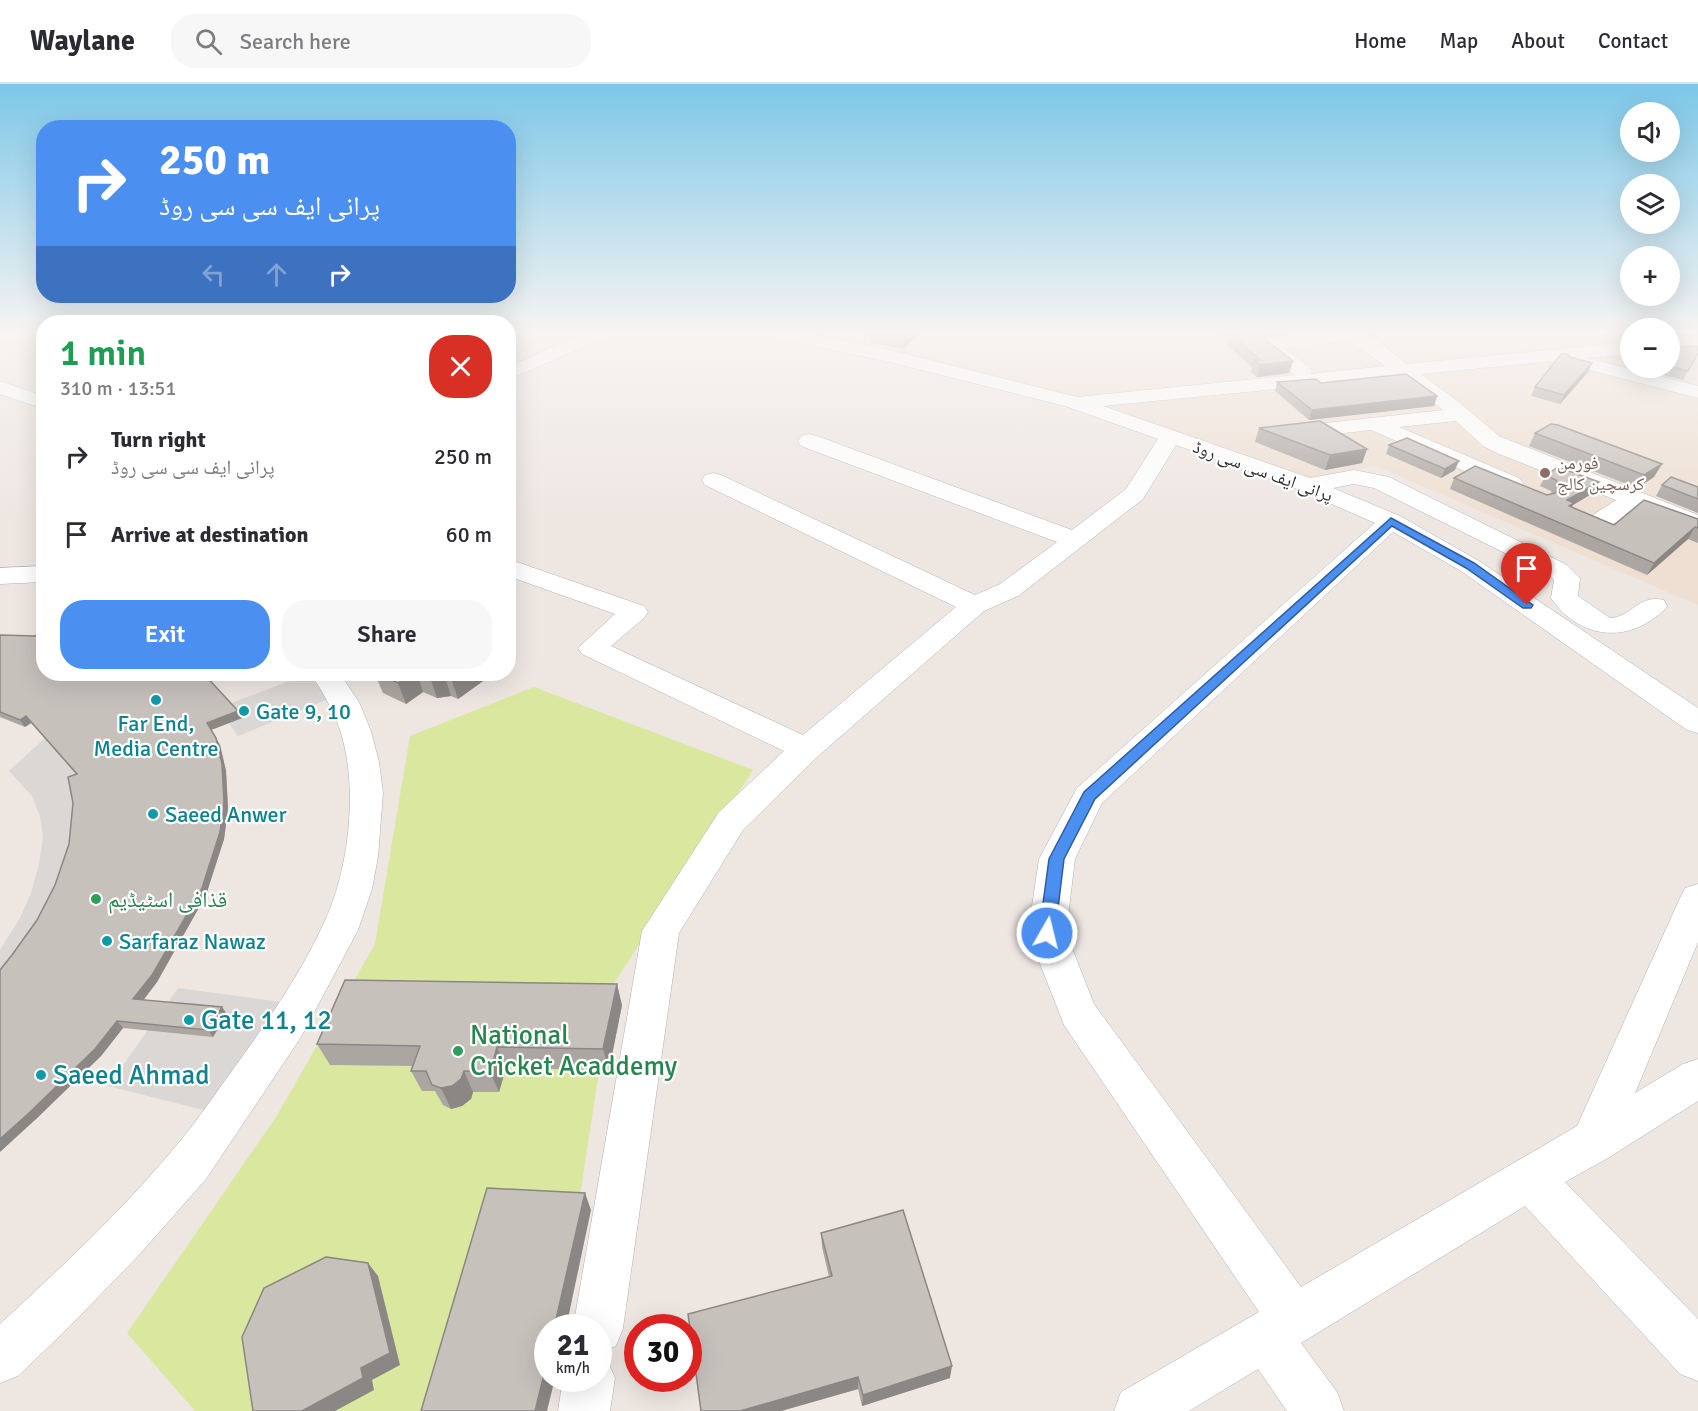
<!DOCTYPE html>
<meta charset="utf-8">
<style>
:root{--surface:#fff;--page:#f7f7f7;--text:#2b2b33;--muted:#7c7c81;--line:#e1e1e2;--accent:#4b8ff1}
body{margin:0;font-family:Signika,"Noto Naskh Arabic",sans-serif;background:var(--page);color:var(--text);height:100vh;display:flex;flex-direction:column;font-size:22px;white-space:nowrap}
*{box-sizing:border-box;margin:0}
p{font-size:20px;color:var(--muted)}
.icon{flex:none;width:33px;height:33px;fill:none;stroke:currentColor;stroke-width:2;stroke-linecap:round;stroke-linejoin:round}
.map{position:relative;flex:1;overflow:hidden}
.details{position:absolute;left:36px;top:231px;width:480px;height:366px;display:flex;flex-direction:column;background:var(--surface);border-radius:24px;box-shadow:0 6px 24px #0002}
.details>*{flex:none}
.hud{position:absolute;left:36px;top:36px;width:480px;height:183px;border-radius:24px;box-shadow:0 6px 24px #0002;background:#4b8ff1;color:#fff;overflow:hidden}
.buttons{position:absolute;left:1620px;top:18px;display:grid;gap:12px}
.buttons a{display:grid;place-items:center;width:60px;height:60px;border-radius:50%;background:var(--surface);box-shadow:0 6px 24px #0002;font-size:30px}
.speed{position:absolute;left:534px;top:1230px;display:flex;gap:12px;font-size:30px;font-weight:700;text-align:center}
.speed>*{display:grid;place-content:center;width:78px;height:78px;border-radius:50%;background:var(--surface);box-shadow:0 6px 24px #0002;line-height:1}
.speed small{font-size:15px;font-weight:400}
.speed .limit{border:9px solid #d22;background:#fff;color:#111}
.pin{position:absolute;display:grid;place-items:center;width:51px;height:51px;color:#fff;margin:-62px -26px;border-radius:50% 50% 50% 0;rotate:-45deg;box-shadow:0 0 6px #0007}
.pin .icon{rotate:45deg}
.me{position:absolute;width:66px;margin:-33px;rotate:8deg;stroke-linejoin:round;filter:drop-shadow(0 0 4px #0008)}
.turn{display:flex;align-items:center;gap:21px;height:126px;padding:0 24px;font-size:27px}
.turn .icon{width:78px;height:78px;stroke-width:2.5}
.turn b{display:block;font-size:42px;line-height:51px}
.lanes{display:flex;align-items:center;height:57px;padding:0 24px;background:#0003;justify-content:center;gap:30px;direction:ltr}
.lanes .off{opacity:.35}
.round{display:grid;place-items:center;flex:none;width:63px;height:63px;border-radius:24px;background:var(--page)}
.head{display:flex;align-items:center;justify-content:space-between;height:102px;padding:0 24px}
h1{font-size:36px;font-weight:600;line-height:45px;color:#1e9e55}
.button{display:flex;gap:12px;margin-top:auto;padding:12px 24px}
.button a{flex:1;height:69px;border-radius:24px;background:var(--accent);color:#fff;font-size:24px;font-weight:600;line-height:69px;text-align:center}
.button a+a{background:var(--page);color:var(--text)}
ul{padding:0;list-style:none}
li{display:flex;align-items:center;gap:18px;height:78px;padding:0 24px}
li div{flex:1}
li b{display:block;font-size:22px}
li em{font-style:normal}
header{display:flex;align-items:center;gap:36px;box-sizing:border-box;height:84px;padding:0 30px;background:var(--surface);border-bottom:2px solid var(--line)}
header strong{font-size:28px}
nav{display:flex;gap:33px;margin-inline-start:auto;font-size:21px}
.search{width:420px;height:54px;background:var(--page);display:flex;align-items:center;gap:15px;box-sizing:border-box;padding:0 21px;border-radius:24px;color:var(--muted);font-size:22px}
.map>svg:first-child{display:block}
.education{fill:#eedfd2}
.pitch{fill:#d9e89e}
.plaza{fill:#dad7d4}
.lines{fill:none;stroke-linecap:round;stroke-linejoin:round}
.minor-casing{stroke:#aeb2b9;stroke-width:1}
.minor{fill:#fff;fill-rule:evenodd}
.wall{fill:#aba6a2}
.shaded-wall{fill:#8b8784}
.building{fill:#c7c1bc;stroke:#8b8784;stroke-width:1.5}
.route{fill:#4b8ff1;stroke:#315d9d;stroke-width:1.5}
.education-dot{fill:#8d6e63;stroke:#fff;stroke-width:2}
.culture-dot{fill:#0f9aa8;stroke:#fff;stroke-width:2}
.leisure-dot{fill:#2e9e5b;stroke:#fff;stroke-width:2}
.labels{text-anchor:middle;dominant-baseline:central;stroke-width:4.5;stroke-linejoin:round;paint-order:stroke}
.far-education-label{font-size:18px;fill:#785e54;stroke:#fff;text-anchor:start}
.far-street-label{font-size:18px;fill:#2e2e2e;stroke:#fff}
.culture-label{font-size:22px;fill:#0d838f;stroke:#fff;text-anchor:start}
.leisure-label{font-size:22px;fill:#27864d;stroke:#fff;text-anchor:start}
.near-culture-label{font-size:27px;fill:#0d838f;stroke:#fff;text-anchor:start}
.near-leisure-label{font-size:27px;fill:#27864d;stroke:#fff;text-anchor:start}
</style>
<header>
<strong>Waylane</strong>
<div class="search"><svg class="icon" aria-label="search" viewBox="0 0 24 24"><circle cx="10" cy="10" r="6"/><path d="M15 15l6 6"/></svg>Search here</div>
<nav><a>Home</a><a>Map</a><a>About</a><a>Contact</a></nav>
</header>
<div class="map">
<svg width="1698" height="1327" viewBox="0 0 1698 1327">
<rect width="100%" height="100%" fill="#eee6e1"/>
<polygon class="education" points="778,249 1630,249 1630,284 1670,284 1670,249 1698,249 1698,521 1376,382 1296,396 1072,318"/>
<polygon class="pitch" points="534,603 753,686 612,902 560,1243 548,1244 547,1327 195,1327 127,1249 276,1033 375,860 410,652"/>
<g class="plaza">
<polygon points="308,590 321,605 326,616 238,652 218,624"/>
<polygon points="45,654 80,693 72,779 0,901 0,866 20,834 31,809 39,780 43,753 40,732 32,712 9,687"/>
<polygon points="178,904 281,918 207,1027 108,1002"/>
</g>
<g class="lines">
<defs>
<g id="minor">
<polygon points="0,249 18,249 15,253 0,258"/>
<polygon points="584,249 609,249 606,253 508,296 508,283"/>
<path d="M 769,249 L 807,249 L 894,267 L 1077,313 L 1295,291 L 1266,268 L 1263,260 C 1270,249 1351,245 1364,250 C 1377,254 1395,272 1407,280 L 1630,258 L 1630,270 L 1587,274 L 1698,302 L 1698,314 L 1566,280 L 1564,276 L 1421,290 L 1460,319 L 1499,352 L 1698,431 L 1698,447 L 1636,424 C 1622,434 1608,448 1590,443 L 1587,438 L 1590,433 L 1616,416 L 1499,370 L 1483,362 L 1456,337 L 1399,343 L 1519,394 L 1523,399 L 1519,404 L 1511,406 L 1503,404 L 1371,346 L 1326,351 L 1318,350 L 1315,345 L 1318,340 L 1326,339 L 1443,326 L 1399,293 L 1103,322 L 1310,394 L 1354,386 L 1389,393 L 1567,481 L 1580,494 L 1578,512 L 1610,534 C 1632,533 1638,510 1664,516 L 1667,522 C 1663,529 1656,532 1650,537 C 1614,560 1574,548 1551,514 L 1554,496 L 1549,491 L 1374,404 L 1354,400 L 1333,404 L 1400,432 L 1479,477 L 1698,624 L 1698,649 L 1687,646 L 1461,487 L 1393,448 L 1102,719 L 1075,775 L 1066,849 L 1094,920 L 1301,1203 L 1577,1042 L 1680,814 L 1685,804 L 1698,800 L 1698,858 L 1635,1009 L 1683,980 L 1698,975 L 1698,1017 L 1608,1074 L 1565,1098 L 1698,1235 L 1698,1297 L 1680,1290 L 1525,1122 L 1301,1259 L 1337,1308 L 1344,1327 L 1287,1327 L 1258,1285 L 1189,1327 L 1114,1327 L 1121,1308 L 1259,1228 L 1064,941 L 1028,849 L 1039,775 L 1077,704 L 1375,439 L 1288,401 L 1176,361 L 1143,415 L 1018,512 L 984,527 L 817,673 L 743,746 L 679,849 L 623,1244 L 616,1262 L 598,1269 L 598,1244 L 573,1244 L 642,847 L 719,728 L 784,667 L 582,570 L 578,564 L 615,530 L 508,492 L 508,475 L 644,522 L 648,528 L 644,534 L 611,562 L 803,651 L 956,523 L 705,401 L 702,396 L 705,391 L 713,389 L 721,391 L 975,511 L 1000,500 L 1057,458 L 801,362 L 798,357 L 801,352 L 809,350 L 817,352 L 1072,446 L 1126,405 L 1158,355 L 1065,322 L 893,279 L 778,254 ZM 1350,257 L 1385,282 L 1310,290 L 1312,287 L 1309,283 L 1283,263 Z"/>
<polygon points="1698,251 1698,263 1670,265 1670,255"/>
<polygon points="0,297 44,312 44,325 0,310"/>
<polygon points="44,482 44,498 0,500 0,484"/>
<path d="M 311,590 L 340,590 L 359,618 L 371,647 L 379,678 L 383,709 L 378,773 L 372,805 L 358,846 L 301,953 L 206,1095 L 138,1172 L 67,1245 L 18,1292 L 0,1299 L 0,1240 C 63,1182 127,1122 181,1056 C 199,1034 215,1010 232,987 C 265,941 299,893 323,841 C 349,788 359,703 340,646 C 333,626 323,608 311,590 Z"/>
<polygon points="598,1272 607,1276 615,1294 610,1327 558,1327 563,1294 598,1294"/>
</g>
</defs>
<use href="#minor" class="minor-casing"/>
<use href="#minor" class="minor"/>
</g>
<g class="wall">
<polygon points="871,249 921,249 903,265 871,259"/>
<polygon points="1220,249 1295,249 1266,253 1268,258 1293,277 1289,289 1257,293 1251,288 1252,283 1227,261 1228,256"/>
<polygon points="1670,261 1674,263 1698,269 1683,296 1663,291 1649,284 1670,284"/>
<polygon points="1570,273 1592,279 1588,288 1560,320 1531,312 1535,303"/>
<polygon points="1277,298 1321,299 1437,312 1434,322 1309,336 1275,307"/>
<polygon points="1259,344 1367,365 1362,379 1325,386 1255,358"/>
<polygon points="1535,349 1654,393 1637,404 1529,362"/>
<polygon points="1389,361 1455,386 1441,394 1386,370"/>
<polygon points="1546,391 1593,409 1573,421 1572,423 1614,441 1698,435 1698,459 1688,455 1647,491 1450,405 1454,394 1547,411 1552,410 1551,407 1540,402"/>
<polygon points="1662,401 1698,403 1698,429 1656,412"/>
<polygon points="0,551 242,634 211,646 220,661 226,687 228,725 224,755 206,811 157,898 143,916 227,930 213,953 123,944 101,972 35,1036 12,871 37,836 55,801 69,760 76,690 31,639 25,643 0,633"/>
<polygon points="375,590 493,590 458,615 451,612 437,614 423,608 406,620 383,609"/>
<polygon points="622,921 609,986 506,984 499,1008 473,1008 471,1015 462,1022 451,1025 443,1021 435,1007 422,1007 411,987 412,982 330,981 317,960"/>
<polygon points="821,1149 950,1294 862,1322 858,1305 781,1327 701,1327 829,1193 822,1163"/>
</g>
<g class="shaded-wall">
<polygon points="908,249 921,249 903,265 903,253"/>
<polygon points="1256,249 1295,249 1255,255"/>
<polygon points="1293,277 1289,289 1257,293 1260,281"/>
<polygon points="1592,279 1588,288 1560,320 1564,311"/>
<polygon points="1437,312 1434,322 1309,336 1312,326"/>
<polygon points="1367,365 1362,379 1325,386 1330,371"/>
<polygon points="1459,377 1455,386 1441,394 1445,385"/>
<polygon points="1662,380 1654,393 1637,404 1644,391"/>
<polygon points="1599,398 1593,409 1573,421 1568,430 1567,416"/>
<polygon points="1695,443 1688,455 1647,491 1654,479"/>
<polygon points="411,590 417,590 423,608 406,620 398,599"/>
<polygon points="444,590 451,612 437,614 430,593"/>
<polygon points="457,590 493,590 458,615 451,594"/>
<polygon points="238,627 242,634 211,646 207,639"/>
<polygon points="26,632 31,639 25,643 20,636"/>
<polygon points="216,654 220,661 226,687 228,725 224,755 206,811 157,898 139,922 133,915"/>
<polygon points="617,900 622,921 609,986 603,965"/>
<polygon points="222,923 227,930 213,953 208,946"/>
<polygon points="117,937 123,944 101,972 35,1036 0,1068 0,1055"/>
<polygon points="497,963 506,984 499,1008 490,988"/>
<polygon points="464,987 473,1008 471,1015 462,1022 451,1025 441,1004"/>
<polygon points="585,1109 591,1126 566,1244 554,1244"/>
<polygon points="368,1179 378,1192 400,1281 372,1296 374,1306 335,1327 302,1327 361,1284"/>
<polygon points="548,1274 548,1294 555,1294 547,1327 535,1327"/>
<polygon points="952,1282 950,1294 862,1322 863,1311"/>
<polygon points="858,1293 858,1305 781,1327 740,1327"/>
</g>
<g class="building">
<polygon points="882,249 908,249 903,253"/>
<polygon points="1230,249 1264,249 1268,258 1293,277 1260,281 1254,276 1260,276"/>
<polygon points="1670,261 1674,263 1698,262 1698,269 1688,287 1670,282"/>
<polygon points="1561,270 1567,270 1570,273 1592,279 1564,311 1535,303"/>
<polygon points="1406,290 1437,312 1312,326 1277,298 1316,295 1321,299"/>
<polygon points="1320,337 1367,365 1330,371 1259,344"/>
<polygon points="1551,340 1558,341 1662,380 1644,391 1535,349"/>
<polygon points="1407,354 1459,377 1445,385 1389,361"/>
<polygon points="1475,382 1547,411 1555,409 1560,403 1556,396 1546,391 1558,383 1599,398 1567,416 1574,419 1569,422 1614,441 1644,416 1698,435 1698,444 1695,443 1654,479 1454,394"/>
<polygon points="1671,393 1698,403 1698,415 1662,401"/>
<polygon points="44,545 44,590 204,590 238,627 207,639 216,654 222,680 224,718 220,748 202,804 152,891 133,915 222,923 208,946 117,937 95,965 28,1030 0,1055 0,886 12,871 37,836 55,801 69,760 73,719 68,693 77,690 26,632 20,636 0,628 0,551 35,552"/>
<polygon points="379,590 411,590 398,599"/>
<polygon points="422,590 457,590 451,594 444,590 430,593"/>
<polygon points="345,896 617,900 603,965 497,963 490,988 464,987 461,995 452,1002 441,1004 432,1001 426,987 411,987 420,962 317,960"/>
<polygon points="487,1104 585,1109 554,1244 548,1244 548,1274 535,1327 421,1327"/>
<polygon points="903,1126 952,1282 863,1311 858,1293 740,1327 701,1327 688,1230 832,1192 821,1149"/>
<polygon points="326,1173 368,1179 390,1269 361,1284 363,1294 302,1327 253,1327 242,1253 264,1204"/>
</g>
<linearGradient id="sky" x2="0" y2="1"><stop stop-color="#7cc7e8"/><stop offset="0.57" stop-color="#f7f4f2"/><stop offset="1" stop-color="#f7f4f2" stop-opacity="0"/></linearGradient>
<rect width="1698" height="435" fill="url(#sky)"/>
<polygon class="route" points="1391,434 1474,479 1533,521 1531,524 1523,524 1466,484 1392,442 1095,715 1064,775 1055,849 1052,853 1047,855 1041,853 1039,849 1049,775 1084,708"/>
<circle class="education-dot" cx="1545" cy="389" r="6"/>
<g class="culture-dot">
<circle cx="156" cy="616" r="6"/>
<circle cx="244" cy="627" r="6"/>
<circle cx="153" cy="730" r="6"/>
<circle cx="107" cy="857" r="6"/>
<circle cx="189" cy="936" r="6"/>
<circle cx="41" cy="991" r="6"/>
</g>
<g class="leisure-dot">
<circle cx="96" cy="815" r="6"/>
<circle cx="458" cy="967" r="6"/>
</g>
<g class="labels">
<g class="far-education-label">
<text x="1557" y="379">فورمن<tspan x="1557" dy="21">کرسچین کالج</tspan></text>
</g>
<g class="far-street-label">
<text transform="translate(1263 387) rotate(20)">پرانی ایف سی سی روڈ</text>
</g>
<g class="culture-label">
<text x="256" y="627">Gate 9, 10</text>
<text x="156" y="639" text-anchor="middle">Far End,<tspan x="156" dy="25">Media Centre</tspan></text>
<text x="165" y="730">Saeed Anwer</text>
<text x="119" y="857">Sarfaraz Nawaz</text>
</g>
<g class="leisure-label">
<text x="108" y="815">قذافی اسٹیڈیم</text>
</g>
<g class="near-culture-label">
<text x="201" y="936">Gate 11, 12</text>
<text x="53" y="991">Saeed Ahmad</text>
</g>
<g class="near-leisure-label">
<text x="470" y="951">National<tspan x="470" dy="31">Cricket Acaddemy</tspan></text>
</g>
</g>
</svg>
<div class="buttons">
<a><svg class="icon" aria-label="sound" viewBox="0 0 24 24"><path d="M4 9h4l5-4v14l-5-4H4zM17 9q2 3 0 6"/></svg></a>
<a><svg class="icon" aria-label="layers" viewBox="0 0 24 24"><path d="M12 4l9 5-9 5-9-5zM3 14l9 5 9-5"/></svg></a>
<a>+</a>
<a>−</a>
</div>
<div class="speed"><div>21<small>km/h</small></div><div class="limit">30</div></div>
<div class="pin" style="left:1527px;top:521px;background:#d93025"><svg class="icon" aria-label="arrive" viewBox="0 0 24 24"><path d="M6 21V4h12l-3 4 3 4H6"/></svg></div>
<svg class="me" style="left:1047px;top:849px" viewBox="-20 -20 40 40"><circle r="17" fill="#4b8ff1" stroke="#fff" stroke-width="3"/><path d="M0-11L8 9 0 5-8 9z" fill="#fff"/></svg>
<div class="hud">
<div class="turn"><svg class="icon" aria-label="right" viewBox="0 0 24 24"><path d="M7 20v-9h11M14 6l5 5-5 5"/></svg><div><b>250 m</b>پرانی ایف سی سی روڈ</div></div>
<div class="lanes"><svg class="icon off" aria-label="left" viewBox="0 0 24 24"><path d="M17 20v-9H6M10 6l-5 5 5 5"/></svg><svg class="icon off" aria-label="ahead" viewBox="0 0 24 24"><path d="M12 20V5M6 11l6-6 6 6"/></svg><svg class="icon" aria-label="right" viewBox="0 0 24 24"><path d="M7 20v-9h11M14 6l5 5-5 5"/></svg></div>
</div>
<section class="details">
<div class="head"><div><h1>1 min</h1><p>310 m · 13:51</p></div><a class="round" style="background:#d93025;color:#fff"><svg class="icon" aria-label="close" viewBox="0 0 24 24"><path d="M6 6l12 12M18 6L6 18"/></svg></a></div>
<ul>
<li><svg class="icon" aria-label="right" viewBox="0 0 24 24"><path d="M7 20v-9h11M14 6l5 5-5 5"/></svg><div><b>Turn right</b><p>پرانی ایف سی سی روڈ</p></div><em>250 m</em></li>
<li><svg class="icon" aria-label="arrive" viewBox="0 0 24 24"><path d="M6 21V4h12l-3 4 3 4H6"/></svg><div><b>Arrive at destination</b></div><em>60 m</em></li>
</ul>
<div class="button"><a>Exit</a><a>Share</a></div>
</section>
</div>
